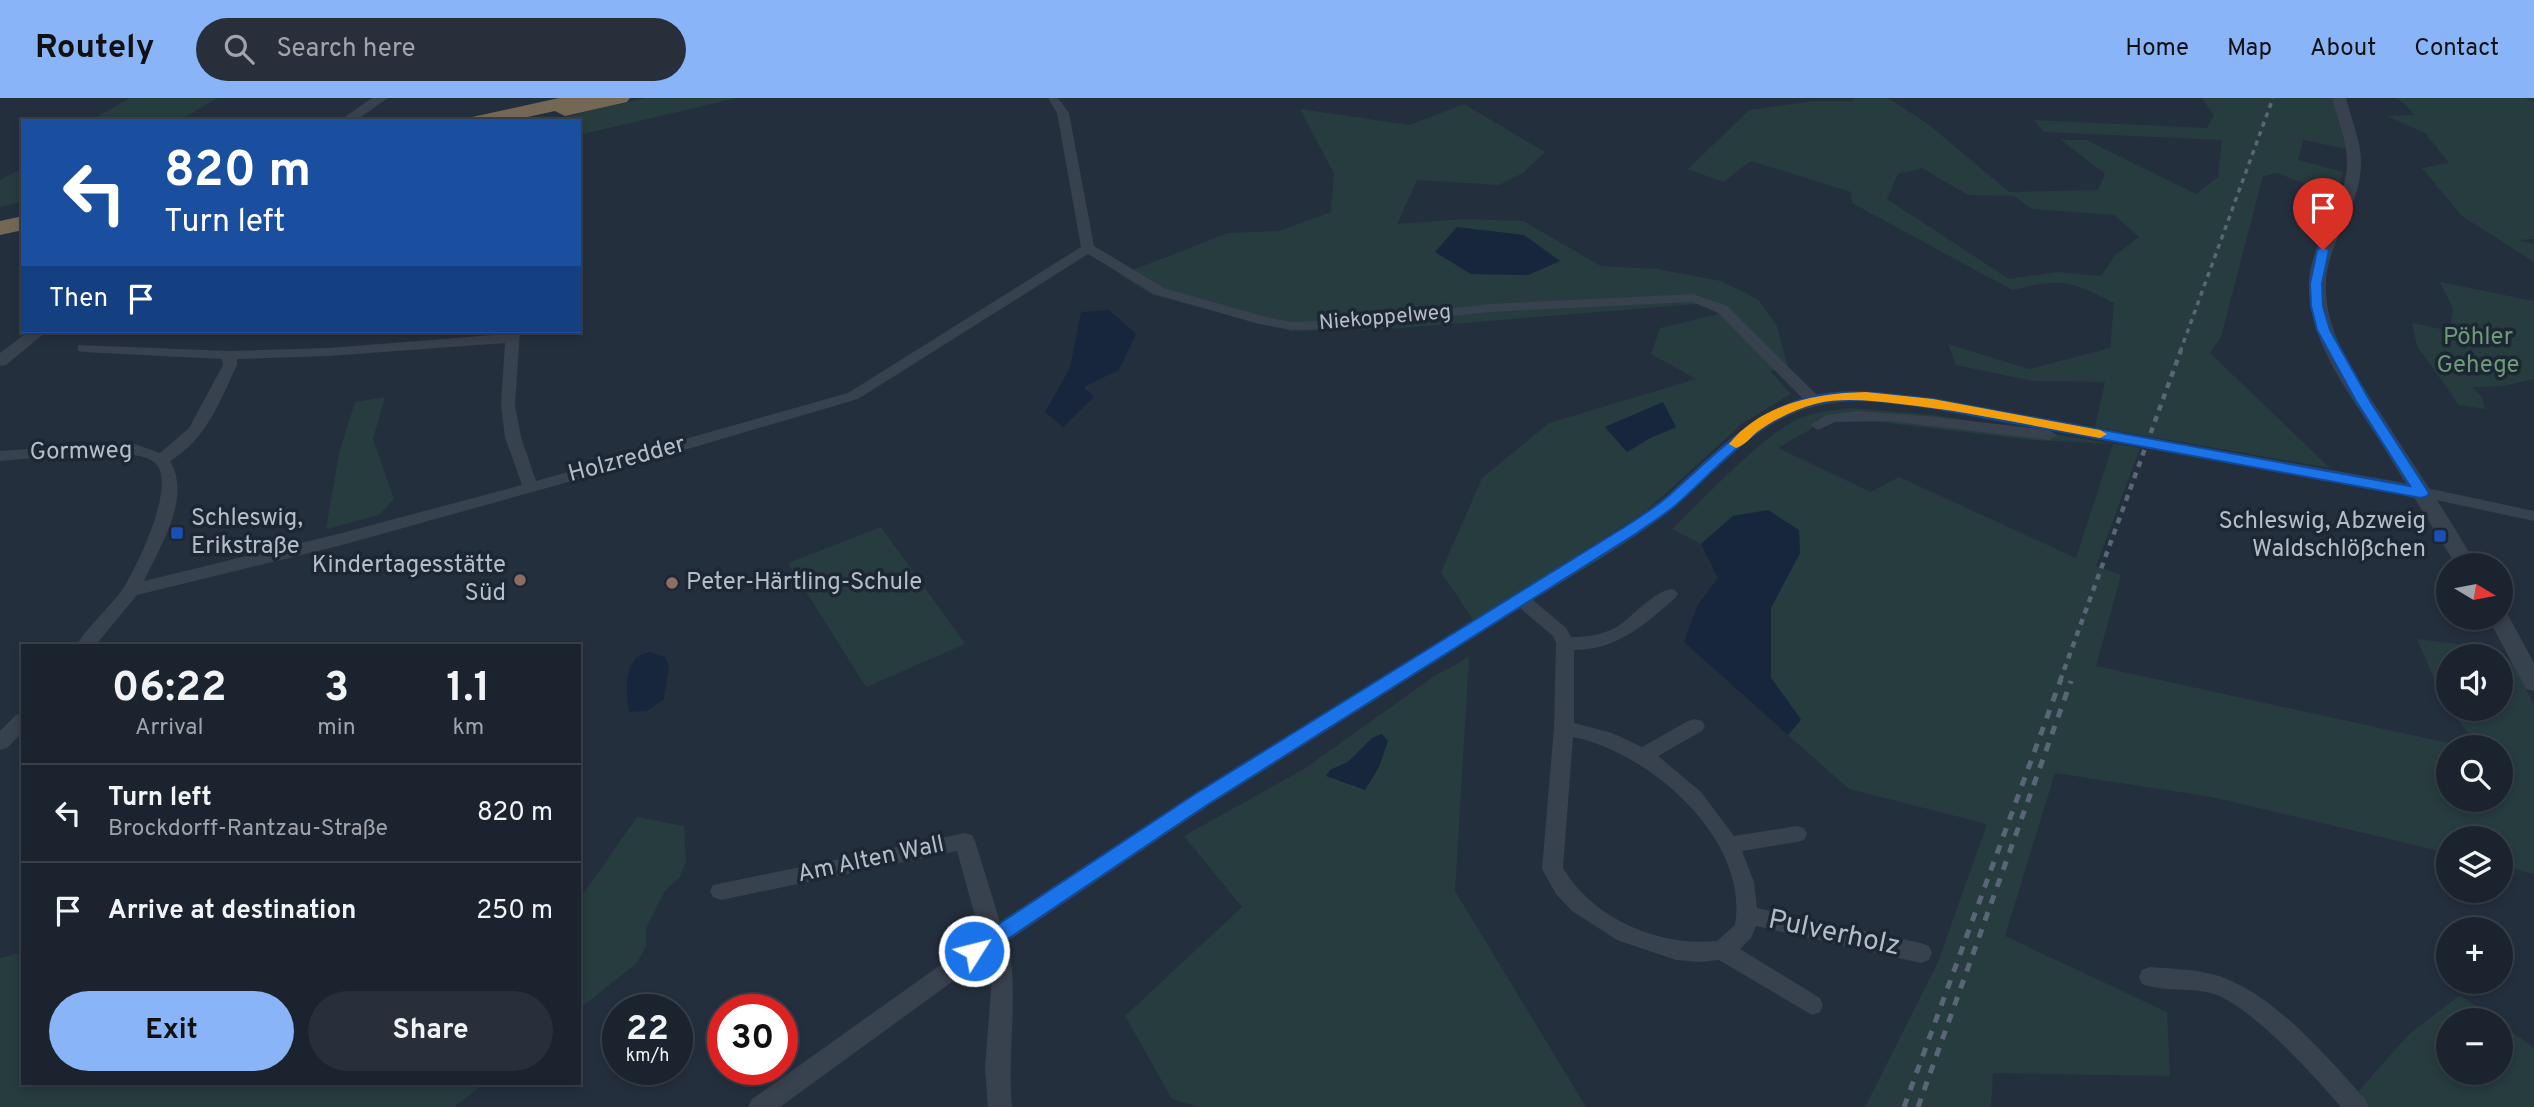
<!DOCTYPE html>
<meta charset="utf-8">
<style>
:root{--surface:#1b232e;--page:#282f3a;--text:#f1f3f6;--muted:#a0a4aa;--line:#39404a;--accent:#8ab4f8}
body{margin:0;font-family:Overpass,sans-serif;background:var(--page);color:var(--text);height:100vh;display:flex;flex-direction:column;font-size:26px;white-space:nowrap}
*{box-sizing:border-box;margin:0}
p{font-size:23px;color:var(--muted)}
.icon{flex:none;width:38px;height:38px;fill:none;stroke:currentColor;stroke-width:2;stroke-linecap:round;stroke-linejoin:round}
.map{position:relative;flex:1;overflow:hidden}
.panel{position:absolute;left:21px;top:546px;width:560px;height:441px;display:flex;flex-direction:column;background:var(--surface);border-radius:0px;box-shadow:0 4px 10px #0003,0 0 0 2px var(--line)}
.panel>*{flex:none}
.guide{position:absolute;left:21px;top:21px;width:560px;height:214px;border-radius:0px;box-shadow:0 4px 10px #0003,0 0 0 2px var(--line);background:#1a4fa0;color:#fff;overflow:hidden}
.needle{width:46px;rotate:100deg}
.controls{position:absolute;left:2436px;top:455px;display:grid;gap:14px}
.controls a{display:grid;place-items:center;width:77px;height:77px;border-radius:50%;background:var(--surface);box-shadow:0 4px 10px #0003,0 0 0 2px var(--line);font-size:35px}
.speed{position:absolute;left:602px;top:896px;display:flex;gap:14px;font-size:35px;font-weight:700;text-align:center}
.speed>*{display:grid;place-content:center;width:91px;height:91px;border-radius:50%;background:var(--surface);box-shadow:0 4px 10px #0003,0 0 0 2px var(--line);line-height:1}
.speed small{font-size:18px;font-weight:400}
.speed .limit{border:10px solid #d22;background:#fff;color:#111}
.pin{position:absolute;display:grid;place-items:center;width:60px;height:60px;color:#fff;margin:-72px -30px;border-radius:50% 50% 50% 0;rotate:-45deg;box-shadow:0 0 7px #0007}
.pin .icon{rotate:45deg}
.me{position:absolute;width:77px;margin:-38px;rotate:54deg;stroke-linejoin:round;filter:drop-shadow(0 0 5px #0008)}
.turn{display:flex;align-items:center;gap:24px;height:147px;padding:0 28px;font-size:32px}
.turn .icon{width:91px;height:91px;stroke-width:2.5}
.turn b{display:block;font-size:49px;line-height:60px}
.then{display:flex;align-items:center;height:66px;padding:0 28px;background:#0003;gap:14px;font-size:26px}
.eta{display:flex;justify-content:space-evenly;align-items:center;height:119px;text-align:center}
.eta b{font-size:42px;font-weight:700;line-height:49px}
.primary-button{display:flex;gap:14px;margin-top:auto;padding:14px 28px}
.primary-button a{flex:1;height:80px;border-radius:42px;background:var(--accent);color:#111;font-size:28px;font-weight:700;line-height:80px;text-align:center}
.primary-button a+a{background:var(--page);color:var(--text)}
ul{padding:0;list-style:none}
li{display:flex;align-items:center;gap:21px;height:98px;padding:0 28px;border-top:2px solid var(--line)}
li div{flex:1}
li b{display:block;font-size:26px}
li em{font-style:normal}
header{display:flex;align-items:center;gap:42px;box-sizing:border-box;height:98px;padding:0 35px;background:var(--accent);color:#111}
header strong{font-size:33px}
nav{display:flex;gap:38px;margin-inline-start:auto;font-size:24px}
.search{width:490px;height:63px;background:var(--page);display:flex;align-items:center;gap:18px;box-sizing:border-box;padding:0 24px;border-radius:38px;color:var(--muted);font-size:26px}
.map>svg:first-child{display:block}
.green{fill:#263c3f;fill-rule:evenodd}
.water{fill:#17263c}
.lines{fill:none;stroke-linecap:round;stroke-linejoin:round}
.minor{fill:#38414e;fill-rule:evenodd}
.tertiary{fill:#38414e;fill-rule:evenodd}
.motorway{fill:#746855;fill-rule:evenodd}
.rail-far2{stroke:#5a6575;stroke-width:3.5;stroke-dasharray:5 5;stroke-linecap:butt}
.rail-far1{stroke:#5a6575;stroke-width:4.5;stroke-dasharray:6 6;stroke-linecap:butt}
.rail{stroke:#5a6575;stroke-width:5;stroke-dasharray:9 9;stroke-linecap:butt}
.route{fill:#1a73e8;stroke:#114b97;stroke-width:2}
.slow{fill:#f59e0b}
.transit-dot{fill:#1a4fb4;stroke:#1d2633;stroke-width:2.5}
.education-dot{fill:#8d6e63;stroke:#1d2633;stroke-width:2.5}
.labels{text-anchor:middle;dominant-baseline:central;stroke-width:7;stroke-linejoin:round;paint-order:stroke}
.far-street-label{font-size:21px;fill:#b4bcc9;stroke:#1d2633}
.park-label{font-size:24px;fill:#6b9a76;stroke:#1d2633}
.street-label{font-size:24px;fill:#b4bcc9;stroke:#1d2633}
.poi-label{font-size:24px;fill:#b4bcc9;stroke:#1d2633;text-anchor:start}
.near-street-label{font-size:28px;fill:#b4bcc9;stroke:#1d2633}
</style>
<header>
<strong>Routely</strong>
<div class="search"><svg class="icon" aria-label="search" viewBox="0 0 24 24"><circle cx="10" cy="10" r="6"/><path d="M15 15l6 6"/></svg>Search here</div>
<nav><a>Home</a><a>Map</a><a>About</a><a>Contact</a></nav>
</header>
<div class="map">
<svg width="2534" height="1009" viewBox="0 0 2534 1009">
<rect width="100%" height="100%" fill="#242f3e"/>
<g class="green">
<polygon points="130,0 217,0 179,23 90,23"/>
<polygon points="646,0 737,0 579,37 579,23 546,23"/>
<path d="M 1855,0 L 1888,0 L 1928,26 L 2009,94 L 2098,92 L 2105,76 L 2061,42 L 2087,42 L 2196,96 L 2218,79 L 2222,42 L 2044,34 L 2034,22 L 2207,30 L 2214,17 L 2202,0 L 2332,0 L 2347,51 L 2303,42 L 2298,62 L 2343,74 L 2336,98 L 2277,75 L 2263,78 L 2221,239 L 2210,255 L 2330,370 L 2095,329 L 2105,284 L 2033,283 L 1956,267 L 1948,246 L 2029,271 L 2110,250 L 2114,205 C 2069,182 2062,180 2012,192 L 1852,105 L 1851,94 L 1751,63 L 1723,84 L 1688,71 L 1749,12 L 1815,3 L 1851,3 ZM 1922,70 L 1968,97 L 2014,98 L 2032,111 L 2114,117 L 2139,139 L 2115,157 L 2101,178 L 2057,174 L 2009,181 L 1887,101 L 1898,76 Z"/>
<polygon points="2395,0 2525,0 2534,4 2534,141 2519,142 2534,146 2534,164 2462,118 2422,70 2449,65 2425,35 2387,18 2414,17 2403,4"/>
<path d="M 1464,6 L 1545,54 L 1523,75 L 1499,87 L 1417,82 L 1397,126 L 1465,121 L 1523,123 L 1601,168 L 1657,171 L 1721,183 L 1758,201 L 1777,228 L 1788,270 L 1770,273 L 1791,296 L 1743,325 L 1645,414 L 1474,523 L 1441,474 L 1482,380 L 1549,325 L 1696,281 L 1651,256 L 1660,230 L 1719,216 L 1697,206 L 1389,231 L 1291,233 L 1153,197 L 1120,177 L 1228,135 L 1279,133 L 1331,114 L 1334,76 L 1300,11 L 1410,27 ZM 1559,163 L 1528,177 L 1471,176 L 1456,166 ZM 1631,318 L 1676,330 L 1650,340 L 1627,354 L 1605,329 Z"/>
<polygon points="23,70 23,104 0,109 0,82"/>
<polygon points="2440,184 2534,203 2534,281 2503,288 2472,289 2482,299 2485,311 2459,307 2417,248 2412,225 2450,233 2453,211"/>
<polygon points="385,299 373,341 394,401 379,417 326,431 339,355 355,304"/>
<path d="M 1851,310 L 1934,317 L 2140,350 L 2096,468 L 2121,477 L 2096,568 L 2466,649 L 2448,649 L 2448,702 L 2501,702 L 2501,649 L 2481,649 L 2446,609 L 2417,541 L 2497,551 L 2514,566 L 2534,607 L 2534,776 L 2501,768 L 2501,740 L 2448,740 L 2448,755 L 2212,699 L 2055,675 L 2005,838 L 2167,914 L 2170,978 L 1993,975 L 1991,1009 L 1865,1009 L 1938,864 L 1987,726 L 1849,691 L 1788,637 L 1801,621 L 1771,580 L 1770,510 L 1800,455 L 1733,418 L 1701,446 L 1672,431 C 1704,401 1765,333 1803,319 C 1819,313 1835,312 1851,310 ZM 1829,318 L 2031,342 L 2113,346 L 2076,460 L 1899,379 L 1871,394 L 1778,350 L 1811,331 L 1817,322 ZM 2448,558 L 2501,558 L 2501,611 L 2448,611 Z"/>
<polygon points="881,429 965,546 866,589 788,465"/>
<path d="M 1469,559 L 1455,793 L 1586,1009 L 1198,1009 L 1172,1001 L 1125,918 L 1242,809 L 1184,738 L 1304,671 L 1436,577 ZM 1372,640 L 1365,692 L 1330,672 L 1348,664 Z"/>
<polygon points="637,719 684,728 686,764 679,780 665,793 646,830 646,848 637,865 579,911 579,802"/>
<polygon points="23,854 23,985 485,985 454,1009 0,1009 0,860"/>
<polygon points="2460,897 2496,922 2448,922 2448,975 2501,975 2501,926 2534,950 2534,1009 2369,1009 2357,995 2408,937"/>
</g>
<g class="water">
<polygon points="1457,129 1524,137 1560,163 1528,177 1471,176 1435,154"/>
<polygon points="1109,212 1136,236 1119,272 1084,289 1094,299 1063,329 1045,314 1070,270 1081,214"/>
<polygon points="1663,304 1676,329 1650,340 1627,354 1605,329"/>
<polygon points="1768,412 1799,432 1800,455 1771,510 1771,580 1801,622 1788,637 1684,544 1697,508 1718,480 1701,446 1733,418"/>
<path d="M 649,554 L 665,559 L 669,568 L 664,601 L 647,613 L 629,614 C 626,593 622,560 649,554 Z"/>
<polygon points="1382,636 1388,643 1379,669 1365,692 1326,678 1330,672 1348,664 1372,640"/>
</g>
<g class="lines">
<g class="minor">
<path d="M 1048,0 L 1058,0 L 1069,15 L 1094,148 L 1164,190 L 1266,219 L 1292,224 L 1346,222 L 1490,206 L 1693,196 L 1727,208 L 1817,297 L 1859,294 L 1933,302 L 2394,383 L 2534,413 L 2534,423 L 2394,393 L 1933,310 C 1842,297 1797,297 1726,361 C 1707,379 1688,398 1667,415 C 1625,447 1578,474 1533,502 L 1566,530 L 1571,539 C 1587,539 1601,537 1615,530 C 1631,521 1659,487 1675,492 L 1678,496 L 1675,500 C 1645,527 1616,552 1574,552 L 1574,625 L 1612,635 L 1642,649 L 1688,623 L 1695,621 L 1702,623 L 1705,628 L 1702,633 L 1658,658 L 1701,694 L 1734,738 L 1797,728 L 1804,730 L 1807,736 L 1804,742 L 1797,744 L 1742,753 L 1754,784 L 1757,810 L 1921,845 L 1929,848 L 1932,855 L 1929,862 L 1921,865 L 1756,828 L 1751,840 L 1740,851 L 1820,900 L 1823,907 L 1820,914 L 1812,917 L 1719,862 L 1700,864 L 1676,862 L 1617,842 L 1572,813 L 1556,796 L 1542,771 L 1554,630 L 1556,545 L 1553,538 L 1520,510 L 1208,708 L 1008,843 C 1019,898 1007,953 1012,1009 L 988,1009 L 985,970 L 992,880 L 989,857 L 780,1009 L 748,1009 L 752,1001 L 984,836 L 975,818 L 957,753 L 721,802 L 713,799 L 710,793 L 713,787 L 965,735 L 972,737 L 975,743 L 1000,824 L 1194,696 L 1626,428 C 1639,418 1653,410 1666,399 C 1708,361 1748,317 1803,301 L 1717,214 L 1692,204 L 1490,214 L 1346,230 L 1292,232 L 1259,226 L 1154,196 L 1088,156 L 858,301 L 698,348 L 342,447 L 137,497 L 95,548 L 76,548 C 89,526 110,510 124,489 C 137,468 179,383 154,364 C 131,346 33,361 0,363 L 0,353 L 129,344 L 160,355 L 189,330 L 223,267 L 222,261 L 83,254 L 78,253 L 78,247 L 229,253 L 329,250 L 506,236 L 506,233 L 520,233 L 515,307 L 521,339 L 536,383 L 848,295 L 1081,149 L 1057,15 ZM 505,245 L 501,307 L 505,339 L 522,387 L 342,435 L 144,483 C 160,448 192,400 170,363 C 206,342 220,303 237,267 L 237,261 L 329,258 ZM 1573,639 C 1649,654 1750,741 1735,827 L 1717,843 C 1659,849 1593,821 1563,770 Z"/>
<polygon points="1857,313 1926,318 2049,332 2057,337 2049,342 1889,323 1835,324 1818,332 1810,327 1826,317"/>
<polygon points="23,615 23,634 7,650 0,652 0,633 16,617"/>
<path d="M 2150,869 C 2173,871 2197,871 2219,878 C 2274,896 2327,959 2365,1001 L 2369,1009 L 2341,1009 C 2312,976 2257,914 2217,897 C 2193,888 2166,895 2142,886 L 2139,879 L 2142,872 Z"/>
</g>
<g class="tertiary">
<polygon points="372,0 388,0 355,23 339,23"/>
<path d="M 2332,0 L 2346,0 C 2351,22 2362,44 2361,67 C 2360,113 2323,147 2326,194 C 2328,241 2358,281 2383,319 C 2414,368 2448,416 2476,467 L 2456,467 C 2431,427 2406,386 2381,345 C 2351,297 2306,242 2309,182 C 2312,141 2345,109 2347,67 C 2348,44 2337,22 2332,0 Z"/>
<polygon points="29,233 47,233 6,267 0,268 0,255"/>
<polygon points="2501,513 2507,515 2534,565 2534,593 2526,591 2488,520 2501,520"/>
</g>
<g class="motorway">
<polygon points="559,0 630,0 627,4 565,18 555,13 509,23 469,23 472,19"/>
<polygon points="23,118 23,132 0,137 0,123"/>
</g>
<polyline class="rail-far2" points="2180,254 2273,0"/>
<polyline class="rail-far1" points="2060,583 2181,252"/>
<g class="rail">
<polyline points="1904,1009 2061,581"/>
<polyline points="1918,1009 2071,583"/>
</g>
</g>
<path class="route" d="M 2323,148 L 2329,152 L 2322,186 L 2323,208 L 2330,232 L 2370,303 L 2429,395 L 2427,398 L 2421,400 L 1933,310 C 1895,305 1853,297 1815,306 C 1759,319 1717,371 1676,407 C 1664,417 1650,426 1637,435 L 1207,707 L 981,859 L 974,862 L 967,859 L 964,853 L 967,847 L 1195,696 L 1626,428 C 1640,419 1654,410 1666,400 C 1710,362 1751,314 1810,299 C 1849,289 1893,297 1933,301 L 2410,388 L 2356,303 L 2317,232 L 2311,208 L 2310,186 L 2317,152 Z"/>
<path class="slow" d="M 1866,294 L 1933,301 L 2100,332 L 2107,336 L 2100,340 C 2033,328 1967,313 1900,306 C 1872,303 1842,299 1815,306 C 1795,311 1774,322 1757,334 C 1750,340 1745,347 1736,350 L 1729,346 C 1762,305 1818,295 1866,294 Z"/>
<g class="transit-dot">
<rect x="170" y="428" width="14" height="14" rx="3.5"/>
<rect x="2433" y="431" width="14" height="14" rx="3.5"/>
</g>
<g class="education-dot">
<circle cx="520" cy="482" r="7"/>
<circle cx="672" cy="485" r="7"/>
</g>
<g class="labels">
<g class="far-street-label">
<text transform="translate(1385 220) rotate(-5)">Niekoppelweg</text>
</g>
<g class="park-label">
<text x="2478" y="240">Pöhler<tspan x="2478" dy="28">Gehege</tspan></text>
</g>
<g class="street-label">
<text transform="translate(81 354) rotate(-1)">Gormweg</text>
<text transform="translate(627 362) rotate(-15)">Holzredder</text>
<text transform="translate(871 762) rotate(-12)">Am Alten Wall</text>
</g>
<g class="poi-label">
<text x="191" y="421">Schleswig,<tspan x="191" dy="28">Erikstraße</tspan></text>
<text x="2426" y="424" text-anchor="end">Schleswig, Abzweig<tspan x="2426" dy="28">Waldschlößchen</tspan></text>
<text x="506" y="468" text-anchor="end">Kindertagesstätte<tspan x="506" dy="28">Süd</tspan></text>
<text x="686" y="485">Peter-Härtling-Schule</text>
</g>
<g class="near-street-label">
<text transform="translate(1834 836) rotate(12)">Pulverholz</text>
</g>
</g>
</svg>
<div class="controls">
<a><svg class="needle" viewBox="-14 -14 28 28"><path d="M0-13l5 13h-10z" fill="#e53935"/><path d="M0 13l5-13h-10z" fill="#a0a4aa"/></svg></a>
<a><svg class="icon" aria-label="sound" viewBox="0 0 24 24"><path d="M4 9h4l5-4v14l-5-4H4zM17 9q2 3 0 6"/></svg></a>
<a><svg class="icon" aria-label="search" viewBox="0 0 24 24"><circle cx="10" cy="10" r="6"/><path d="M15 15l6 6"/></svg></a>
<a><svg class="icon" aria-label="layers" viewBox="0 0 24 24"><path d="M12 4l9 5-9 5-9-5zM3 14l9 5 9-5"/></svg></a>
<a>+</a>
<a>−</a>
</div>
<div class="speed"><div>22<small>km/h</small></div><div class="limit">30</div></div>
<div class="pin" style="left:2323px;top:152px;background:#d93025"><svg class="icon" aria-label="arrive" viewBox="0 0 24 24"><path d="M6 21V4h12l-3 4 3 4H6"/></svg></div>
<svg class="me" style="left:974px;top:853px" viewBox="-20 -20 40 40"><circle r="17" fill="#1a73e8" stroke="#fff" stroke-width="3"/><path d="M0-11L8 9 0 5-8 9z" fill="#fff"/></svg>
<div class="guide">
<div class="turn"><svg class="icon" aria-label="left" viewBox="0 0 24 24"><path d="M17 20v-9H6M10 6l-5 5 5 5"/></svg><div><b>820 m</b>Turn left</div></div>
<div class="then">Then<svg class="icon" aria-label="arrive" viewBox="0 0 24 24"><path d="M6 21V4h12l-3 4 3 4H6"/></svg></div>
</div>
<section class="panel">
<div class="eta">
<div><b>06:22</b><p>Arrival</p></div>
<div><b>3</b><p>min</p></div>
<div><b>1.1</b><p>km</p></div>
</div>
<ul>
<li><svg class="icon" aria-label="left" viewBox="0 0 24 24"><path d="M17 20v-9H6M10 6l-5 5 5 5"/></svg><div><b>Turn left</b><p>Brockdorff-Rantzau-Straße</p></div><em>820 m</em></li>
<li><svg class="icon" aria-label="arrive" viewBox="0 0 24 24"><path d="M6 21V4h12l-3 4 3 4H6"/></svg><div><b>Arrive at destination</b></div><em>250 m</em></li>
</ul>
<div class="primary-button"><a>Exit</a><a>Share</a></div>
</section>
</div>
